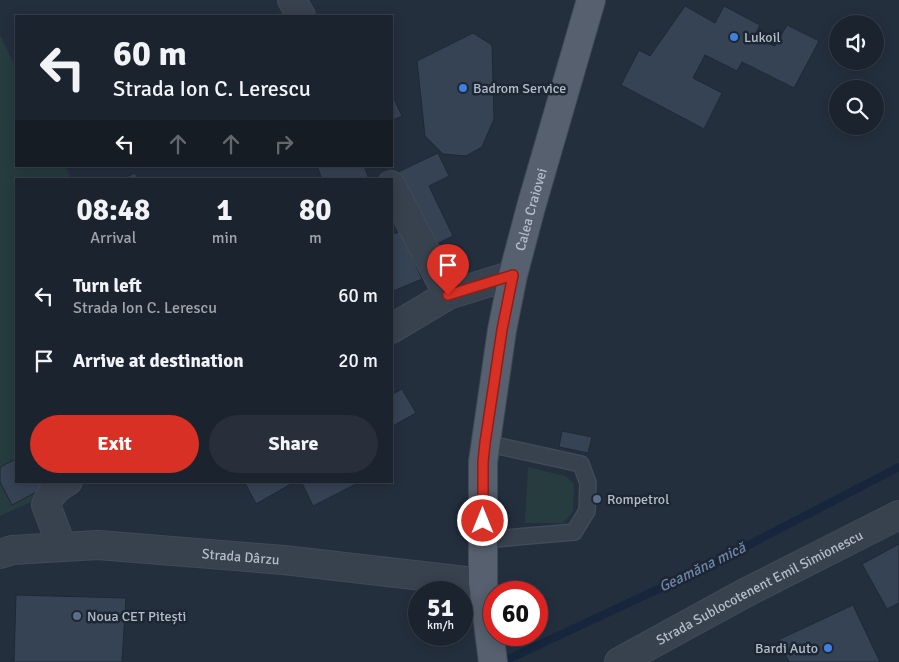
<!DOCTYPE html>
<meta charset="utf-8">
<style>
:root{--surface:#1b232e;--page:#282f3a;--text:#f1f3f6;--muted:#a0a4aa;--line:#39404a;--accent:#d93025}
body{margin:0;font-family:Signika,sans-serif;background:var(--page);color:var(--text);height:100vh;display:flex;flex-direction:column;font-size:19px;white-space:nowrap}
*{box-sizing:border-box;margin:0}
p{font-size:16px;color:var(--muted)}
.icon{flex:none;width:28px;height:28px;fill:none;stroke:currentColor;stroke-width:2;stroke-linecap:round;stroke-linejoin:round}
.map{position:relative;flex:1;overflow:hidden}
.side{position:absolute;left:15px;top:178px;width:378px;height:305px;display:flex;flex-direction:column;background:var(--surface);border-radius:0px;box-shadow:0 2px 12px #0003,0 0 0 1px var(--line)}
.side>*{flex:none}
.guide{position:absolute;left:15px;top:15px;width:378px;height:152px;border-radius:0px;box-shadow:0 2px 12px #0003,0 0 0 1px var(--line);background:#1b232e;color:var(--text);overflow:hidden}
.tools{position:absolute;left:829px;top:15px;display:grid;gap:10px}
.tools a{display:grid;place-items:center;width:55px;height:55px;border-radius:50%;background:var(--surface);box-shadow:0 2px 12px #0003,0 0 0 1px var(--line);font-size:25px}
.speed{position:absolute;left:408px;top:581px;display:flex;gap:10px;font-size:25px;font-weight:700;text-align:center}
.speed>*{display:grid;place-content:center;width:65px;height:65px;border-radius:50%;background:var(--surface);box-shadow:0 2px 12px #0003,0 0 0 1px var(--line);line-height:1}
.speed small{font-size:12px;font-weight:400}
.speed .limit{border:8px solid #d22;background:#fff;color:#111}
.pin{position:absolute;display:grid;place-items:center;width:42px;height:42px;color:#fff;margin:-51px -21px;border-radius:50% 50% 50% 0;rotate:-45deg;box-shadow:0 0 5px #0007}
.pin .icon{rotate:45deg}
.me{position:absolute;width:55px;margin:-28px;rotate:0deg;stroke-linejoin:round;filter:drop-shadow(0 0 4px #0008)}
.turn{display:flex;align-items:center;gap:18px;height:105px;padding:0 15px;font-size:22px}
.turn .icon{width:65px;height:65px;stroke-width:2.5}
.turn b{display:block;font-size:35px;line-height:42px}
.lanes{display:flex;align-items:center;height:48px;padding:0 15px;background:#0003;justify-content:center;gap:25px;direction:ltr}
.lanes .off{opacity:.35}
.eta{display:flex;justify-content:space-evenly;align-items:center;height:85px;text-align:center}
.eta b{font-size:30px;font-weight:800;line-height:35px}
.cta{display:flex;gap:10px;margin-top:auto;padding:10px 15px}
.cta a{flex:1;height:58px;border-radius:30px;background:var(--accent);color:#fff;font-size:20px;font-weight:800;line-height:58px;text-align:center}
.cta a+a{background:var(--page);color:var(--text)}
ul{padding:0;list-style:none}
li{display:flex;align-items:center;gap:15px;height:65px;padding:0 15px}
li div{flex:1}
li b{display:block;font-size:19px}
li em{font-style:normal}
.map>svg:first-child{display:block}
.green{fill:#263c3f}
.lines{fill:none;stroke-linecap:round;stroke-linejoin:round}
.stream{stroke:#17263c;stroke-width:8}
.building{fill:#364354;stroke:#1f2835}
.lane-casing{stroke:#414a57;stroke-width:18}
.street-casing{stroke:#414a57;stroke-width:30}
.primary-casing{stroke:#414a57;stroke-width:30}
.lane{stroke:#38414e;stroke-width:15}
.street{stroke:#38414e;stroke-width:28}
.primary{stroke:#56606e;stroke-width:28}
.route-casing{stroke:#8d1f18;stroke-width:12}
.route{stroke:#d93025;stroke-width:9}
.shop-dot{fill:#3f7fe0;stroke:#1d2633;stroke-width:2}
.service-dot{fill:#5c6f8a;stroke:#1d2633;stroke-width:2}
.labels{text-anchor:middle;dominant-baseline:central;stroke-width:5;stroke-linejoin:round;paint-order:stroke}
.poi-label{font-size:14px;fill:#b4bcc9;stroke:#1d2633;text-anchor:start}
.street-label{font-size:14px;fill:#b4bcc9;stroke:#1d2633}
.water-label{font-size:15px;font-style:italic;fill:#6d86a8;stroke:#1d2633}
</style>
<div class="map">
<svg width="899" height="662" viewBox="0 0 899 662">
<rect width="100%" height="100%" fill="#242f3e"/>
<g class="green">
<polygon points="0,35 16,68 16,166 65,166 71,179 16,179 16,481 77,481 0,516"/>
<polygon points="528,467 565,476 574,484 573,512 563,523 525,523"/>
</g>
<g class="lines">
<polyline class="stream" points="502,662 710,565 899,467"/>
</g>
<g class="building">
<polygon points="685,6 715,23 724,6 760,25 753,38 775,46 787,25 819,41 794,88 742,62 737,71 705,55 693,78 722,93 704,129 621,85 639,50 650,56"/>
<polygon points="473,33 492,45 494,119 482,147 466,156 443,154 425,136 417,61"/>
<polygon points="391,92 402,116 391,121"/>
<polygon points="438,153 449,176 429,186 453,236 430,247 394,174"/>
<polygon points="317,166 364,166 369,179 322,179"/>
<polygon points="135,173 138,179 122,179"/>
<polygon points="401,231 422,279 391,292 391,235"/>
<polygon points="402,389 416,413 391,427 391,395"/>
<polygon points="562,431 592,437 588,453 559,447"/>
<polygon points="16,459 16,481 57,481 12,505 0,482 0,467"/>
<polygon points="244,481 289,481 291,484 256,504"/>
<polygon points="301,481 362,481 313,506"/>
<polygon points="899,544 899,603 887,609 862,564"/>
<polygon points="16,595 126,598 122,662 14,662"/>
<polygon points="853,605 880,662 789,662 778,640"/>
</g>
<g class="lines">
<defs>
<polyline id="lane" points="483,540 574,532 587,511 588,483 581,464 485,443"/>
<g id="street">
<polyline points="292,0 301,16"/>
<polyline points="391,185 448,295"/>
<polyline points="391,329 448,295 513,275"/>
<path d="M 62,547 L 46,505 C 51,493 57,487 68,481"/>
<path id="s1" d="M 0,554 L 12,550 L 98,545 L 284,560 L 483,583"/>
<path id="s2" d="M 619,662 L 745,593 L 899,515"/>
</g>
<g id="primary">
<path id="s3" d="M 493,662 L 483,583 L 483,462 L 502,330 L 513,275 L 531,207 L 591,0"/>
</g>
</defs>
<use href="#lane" class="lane-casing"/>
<use href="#street" class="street-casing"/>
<use href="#primary" class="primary-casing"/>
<use href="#lane" class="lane"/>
<use href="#street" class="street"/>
<use href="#primary" class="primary"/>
</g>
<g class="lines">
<defs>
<polyline id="route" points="448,295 513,275 502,330 485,443 483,462 483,521"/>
</defs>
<use href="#route" class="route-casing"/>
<use href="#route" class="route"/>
</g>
<g class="shop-dot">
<circle cx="734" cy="37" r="5"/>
<circle cx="463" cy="88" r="5"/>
<circle cx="828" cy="648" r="5"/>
</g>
<g class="service-dot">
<circle cx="597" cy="499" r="5"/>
<circle cx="77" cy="616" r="5"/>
</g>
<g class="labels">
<g class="poi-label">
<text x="744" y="37">Lukoil</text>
<text x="473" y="88">Badrom Service</text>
<text x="607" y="499">Rompetrol</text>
<text x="87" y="616">Noua CET Pitești</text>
<text x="818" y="648" text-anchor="end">Bardi Auto</text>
</g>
<g class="street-label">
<text stroke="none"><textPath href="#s3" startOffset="458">Calea Craiovei</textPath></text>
<text stroke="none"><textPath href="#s1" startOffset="242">Strada Dârzu</textPath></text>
<text stroke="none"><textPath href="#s2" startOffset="159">Strada Sublocotenent Emil Simionescu</textPath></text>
</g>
<g class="water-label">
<text transform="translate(702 567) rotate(-26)">Geamăna mică</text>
</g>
</g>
</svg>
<div class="tools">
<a><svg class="icon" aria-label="sound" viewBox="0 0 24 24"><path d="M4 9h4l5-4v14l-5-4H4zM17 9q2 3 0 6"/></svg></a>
<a><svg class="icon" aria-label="search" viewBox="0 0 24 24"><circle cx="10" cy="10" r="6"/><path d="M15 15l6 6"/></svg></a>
</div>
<div class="speed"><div>51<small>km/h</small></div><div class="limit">60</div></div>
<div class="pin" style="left:448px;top:295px;background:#d93025"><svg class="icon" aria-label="arrive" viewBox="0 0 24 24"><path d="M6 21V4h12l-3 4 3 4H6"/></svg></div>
<svg class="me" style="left:483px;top:521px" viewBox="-20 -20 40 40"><circle r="17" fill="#d93025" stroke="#fff" stroke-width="3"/><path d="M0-11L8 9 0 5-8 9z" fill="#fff"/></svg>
<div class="guide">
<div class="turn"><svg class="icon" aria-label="left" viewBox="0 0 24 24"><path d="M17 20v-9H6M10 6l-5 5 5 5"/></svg><div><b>60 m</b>Strada Ion C. Lerescu</div></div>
<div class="lanes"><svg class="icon" aria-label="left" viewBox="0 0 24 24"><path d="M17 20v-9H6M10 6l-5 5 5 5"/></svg><svg class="icon off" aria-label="ahead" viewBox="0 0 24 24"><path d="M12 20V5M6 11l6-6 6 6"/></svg><svg class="icon off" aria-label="ahead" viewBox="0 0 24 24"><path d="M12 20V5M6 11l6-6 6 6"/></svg><svg class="icon off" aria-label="right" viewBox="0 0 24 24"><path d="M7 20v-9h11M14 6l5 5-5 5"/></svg></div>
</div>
<section class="side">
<div class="eta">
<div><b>08:48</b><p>Arrival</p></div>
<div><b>1</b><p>min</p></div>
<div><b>80</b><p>m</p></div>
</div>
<ul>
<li><svg class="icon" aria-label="left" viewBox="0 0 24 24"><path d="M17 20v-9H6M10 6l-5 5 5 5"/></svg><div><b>Turn left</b><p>Strada Ion C. Lerescu</p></div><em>60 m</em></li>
<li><svg class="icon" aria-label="arrive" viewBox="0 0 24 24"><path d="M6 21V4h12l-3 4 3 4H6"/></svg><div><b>Arrive at destination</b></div><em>20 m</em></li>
</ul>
<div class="cta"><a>Exit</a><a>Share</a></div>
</section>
</div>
